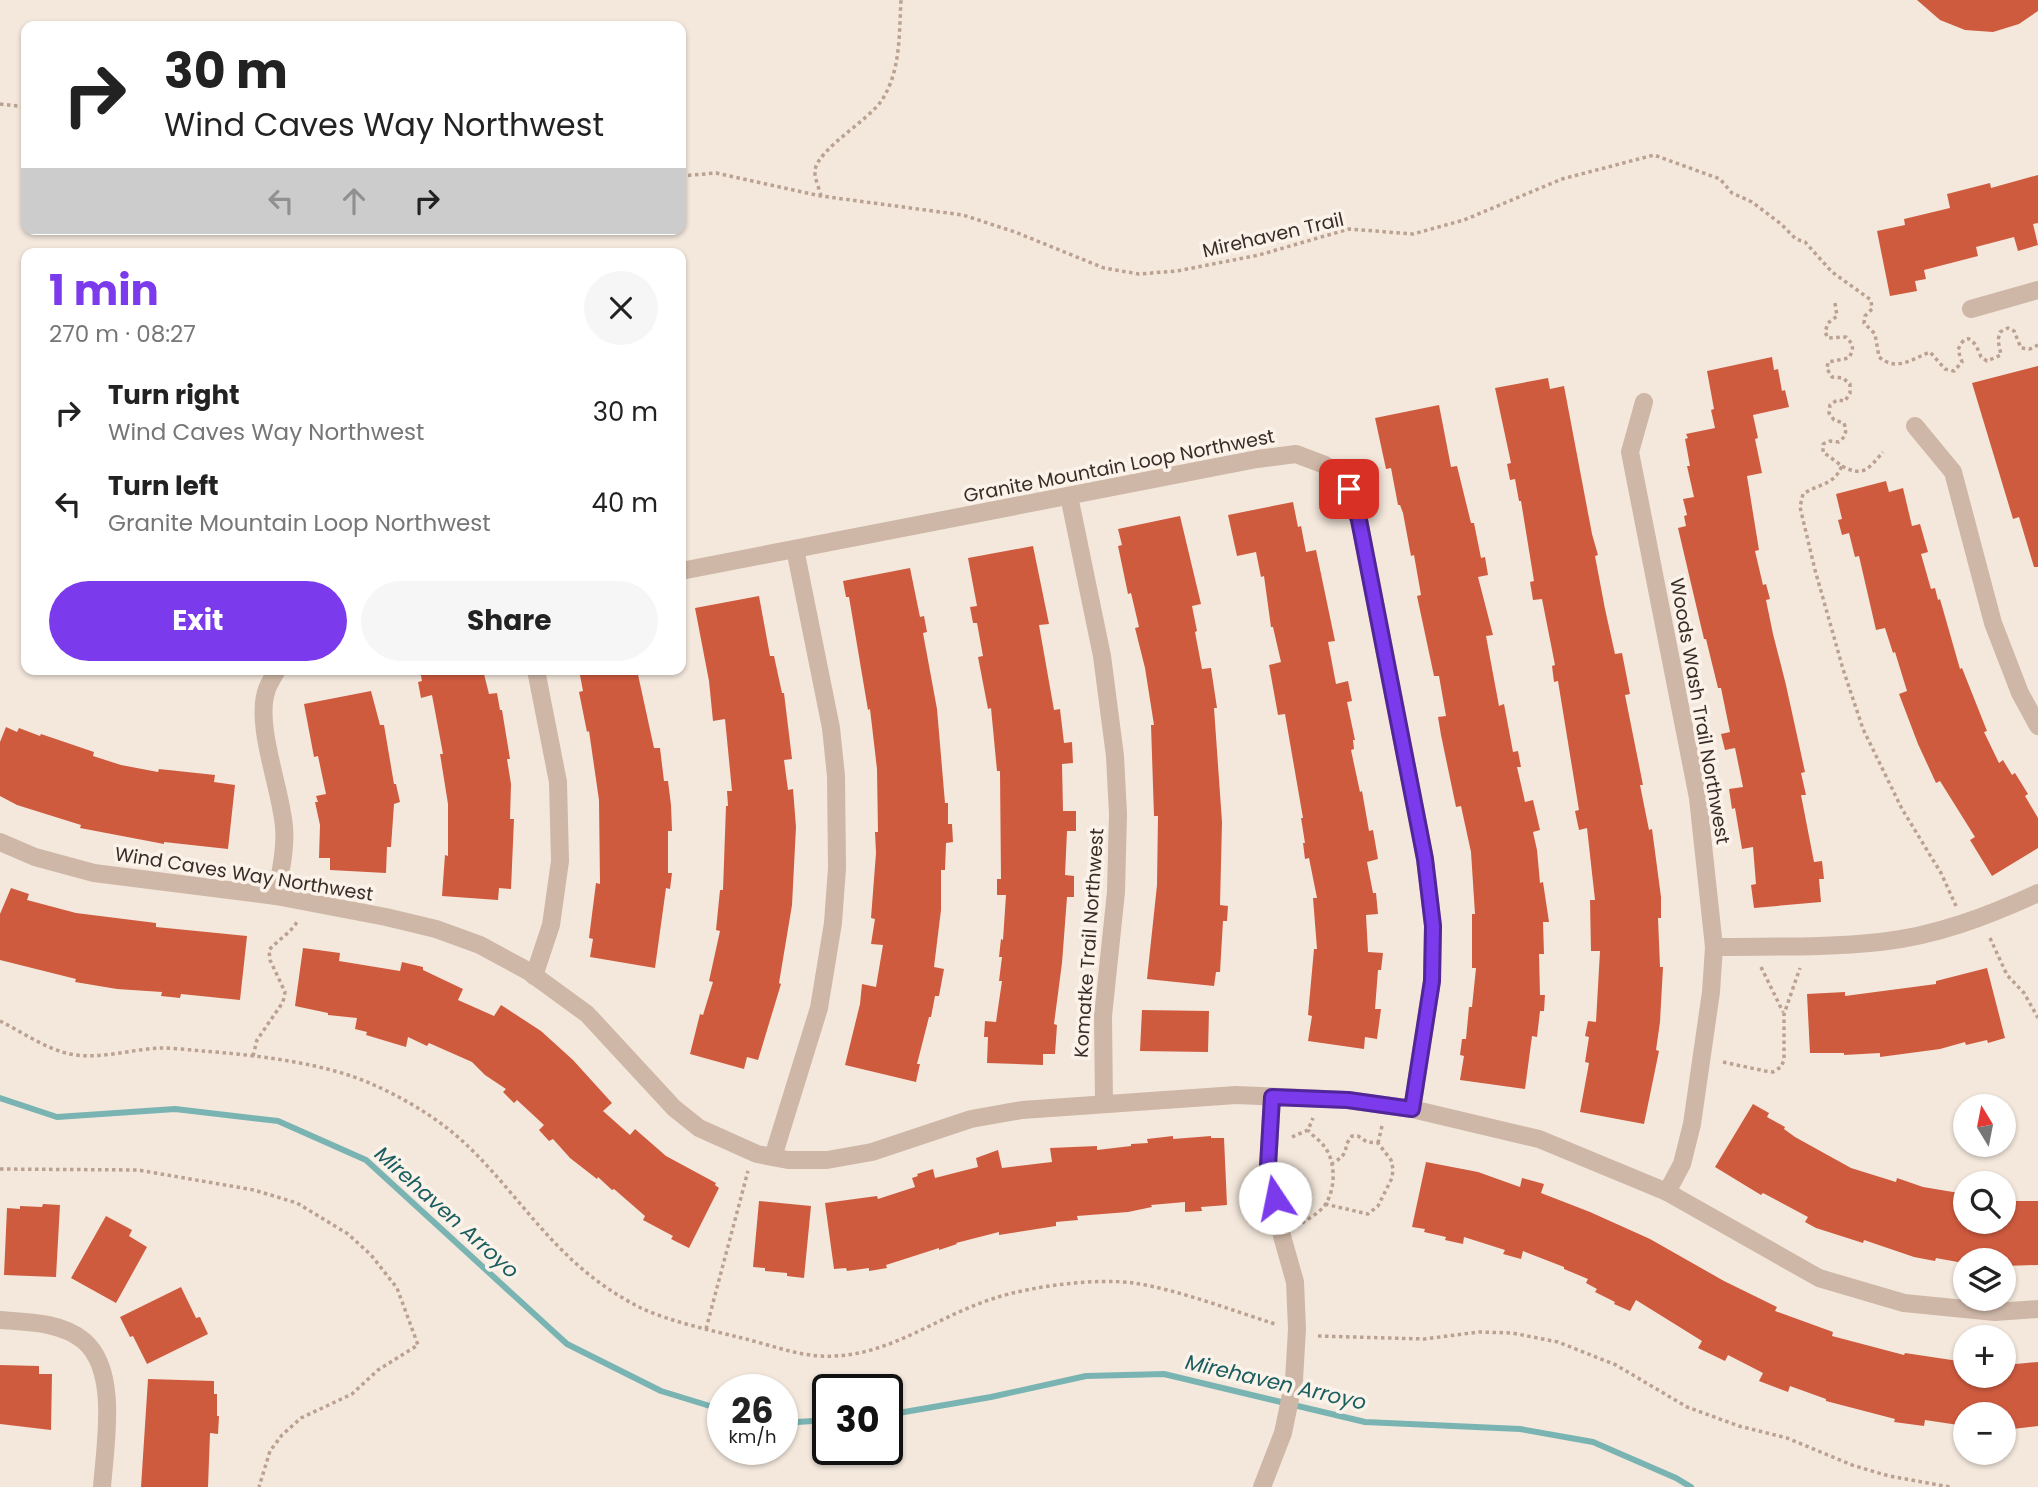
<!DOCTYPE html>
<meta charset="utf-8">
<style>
:root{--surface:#fff;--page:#f6f6f6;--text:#222;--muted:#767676;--accent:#7c3aed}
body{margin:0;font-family:Poppins,sans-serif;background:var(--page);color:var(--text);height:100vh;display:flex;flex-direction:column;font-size:26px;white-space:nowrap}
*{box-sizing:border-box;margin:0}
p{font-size:23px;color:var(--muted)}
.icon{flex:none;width:38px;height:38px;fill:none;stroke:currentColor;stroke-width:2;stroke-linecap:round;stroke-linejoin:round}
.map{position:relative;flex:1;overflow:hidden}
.sheet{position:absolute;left:21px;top:248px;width:665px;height:427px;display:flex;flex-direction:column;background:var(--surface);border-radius:14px;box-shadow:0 2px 5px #0004}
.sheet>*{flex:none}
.banner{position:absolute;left:21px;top:21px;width:665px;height:214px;border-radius:14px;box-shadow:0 2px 5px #0004;background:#fff;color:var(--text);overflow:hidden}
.needle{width:46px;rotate:350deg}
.controls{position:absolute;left:1953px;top:1094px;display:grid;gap:14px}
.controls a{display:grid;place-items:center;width:63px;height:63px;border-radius:50%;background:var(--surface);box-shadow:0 2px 5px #0004;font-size:35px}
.speed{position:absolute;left:707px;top:1374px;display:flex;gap:14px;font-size:35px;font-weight:700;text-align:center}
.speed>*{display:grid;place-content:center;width:91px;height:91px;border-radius:50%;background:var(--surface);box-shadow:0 2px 5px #0004;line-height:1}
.speed small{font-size:18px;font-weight:400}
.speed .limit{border:4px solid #111;border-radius:10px;background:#fff;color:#111}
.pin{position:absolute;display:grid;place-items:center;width:60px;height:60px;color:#fff;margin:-30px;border-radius:14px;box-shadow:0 4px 10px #0006}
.me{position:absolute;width:77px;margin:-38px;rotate:349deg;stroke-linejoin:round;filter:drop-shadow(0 0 5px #0008)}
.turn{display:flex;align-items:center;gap:24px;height:147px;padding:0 28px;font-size:32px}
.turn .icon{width:91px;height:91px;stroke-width:2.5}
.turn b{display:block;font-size:49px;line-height:60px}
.lanes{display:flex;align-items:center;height:66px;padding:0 28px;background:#0003;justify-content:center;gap:35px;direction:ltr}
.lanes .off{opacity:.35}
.round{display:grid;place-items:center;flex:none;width:74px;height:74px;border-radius:37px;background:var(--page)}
.overview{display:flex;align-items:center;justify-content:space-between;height:119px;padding:0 28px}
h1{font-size:42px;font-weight:700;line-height:52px;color:var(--accent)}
.action{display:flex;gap:14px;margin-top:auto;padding:14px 28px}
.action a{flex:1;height:80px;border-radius:42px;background:var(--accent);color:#fff;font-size:28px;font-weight:700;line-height:80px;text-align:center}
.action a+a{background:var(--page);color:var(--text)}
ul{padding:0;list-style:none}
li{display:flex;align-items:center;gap:21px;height:91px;padding:0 28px}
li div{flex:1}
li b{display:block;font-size:26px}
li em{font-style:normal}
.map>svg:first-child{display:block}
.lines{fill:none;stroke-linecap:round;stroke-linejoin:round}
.stream{stroke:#79b4b3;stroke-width:6}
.building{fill:#cf5b3f}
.path{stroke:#baa191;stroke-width:3.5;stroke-dasharray:3.5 3.5;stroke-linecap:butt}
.minor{stroke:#ceb7a7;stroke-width:18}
.route-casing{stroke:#51269a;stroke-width:18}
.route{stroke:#7c3aed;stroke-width:12}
.labels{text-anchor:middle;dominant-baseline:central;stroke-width:7;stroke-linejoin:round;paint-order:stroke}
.street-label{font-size:19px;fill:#3a2d28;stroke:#fbf2e9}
.water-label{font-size:21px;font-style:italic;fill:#1a5e5f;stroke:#fbf2e9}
</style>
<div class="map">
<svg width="2038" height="1487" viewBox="0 0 2038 1487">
<rect width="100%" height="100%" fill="#f4e8dc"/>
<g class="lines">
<g class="stream">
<polyline points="0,1098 57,1117 175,1109 278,1121 366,1160 567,1344 661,1391 723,1410"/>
<polyline points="887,1415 991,1397 1086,1376 1164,1374 1365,1422 1520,1429 1593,1442 1676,1478 1691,1487"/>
<polyline points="782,1423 828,1420"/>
</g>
</g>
<g class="building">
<polygon points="1917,0 2038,0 2038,11 2019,24 1993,32 1965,30 1940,20"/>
<polygon points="2038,175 2038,223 2033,224 2038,245 2018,251 2014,237 1976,247 1978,256 1924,270 1926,279 1915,281 1917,291 1890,296 1877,231 1905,225 1904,219 1950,208 1947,194 1990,183 1991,188"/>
<polygon points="1772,357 1774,370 1778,369 1782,391 1785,390 1789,407 1753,415 1758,438 1755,439 1762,473 1747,476 1759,550 1755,551 1763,585 1766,584 1770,599 1766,600 1773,634 1786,685 1805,772 1801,773 1806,795 1801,795 1814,862 1822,861 1824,879 1819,879 1821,902 1754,908 1751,885 1756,884 1753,847 1742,849 1735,808 1732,809 1729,789 1743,787 1735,748 1725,750 1721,734 1730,732 1721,688 1718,688 1706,639 1704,639 1678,528 1686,526 1684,516 1687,515 1683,499 1694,497 1687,466 1690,466 1685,439 1688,438 1686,434 1715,428 1711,410 1714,409 1707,371"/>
<polygon points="2038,366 2038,567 2034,567 2019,517 2013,519 1972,383"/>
<polygon points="1548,378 1550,389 1564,386 1592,534 1598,555 1595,556 1605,609 1615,654 1622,653 1630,694 1625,695 1643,785 1640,785 1649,830 1652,829 1661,897 1661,918 1658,918 1660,967 1663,967 1660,1022 1656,1050 1659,1051 1644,1124 1580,1112 1589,1063 1585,1062 1589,1037 1585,1036 1588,1021 1596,1022 1600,951 1591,951 1590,900 1595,900 1587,828 1579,830 1575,811 1579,810 1558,681 1554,682 1552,666 1555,665 1542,599 1533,600 1530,582 1534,581 1521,501 1519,501 1515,479 1510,480 1507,464 1511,463 1495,388"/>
<polygon points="1439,405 1451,467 1457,466 1471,523 1474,523 1481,558 1485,557 1488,575 1478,577 1493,635 1486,636 1499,706 1504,704 1513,752 1518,751 1521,767 1517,767 1525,802 1533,800 1540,830 1533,832 1537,850 1540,883 1543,882 1549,922 1543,922 1544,954 1539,954 1540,995 1545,995 1544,1011 1540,1011 1537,1037 1532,1036 1525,1089 1460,1080 1464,1056 1460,1055 1462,1039 1466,1039 1469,1007 1472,1007 1476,968 1472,968 1472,914 1475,914 1471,852 1461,806 1456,807 1441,735 1438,717 1446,716 1439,676 1434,676 1417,596 1421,595 1414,555 1411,556 1403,513 1400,505 1398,505 1391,468 1386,469 1375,418"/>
<polygon points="1886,481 1889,492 1903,488 1912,526 1920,524 1928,552 1921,554 1931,589 1935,588 1938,600 1940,599 1960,669 1962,668 1987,731 1984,732 1999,763 2003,760 2012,775 2015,773 2028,794 2025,796 2038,818 2038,848 1992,876 1970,840 1975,837 1940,781 1936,783 1918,744 1899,694 1907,691 1895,652 1893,653 1885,628 1876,630 1859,556 1855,557 1849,533 1842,535 1838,520 1842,519 1836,494"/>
<polygon points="1293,502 1298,527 1301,526 1306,552 1316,550 1335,641 1328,642 1336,684 1348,681 1352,701 1347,702 1355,740 1353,740 1354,749 1351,750 1360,792 1362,791 1369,831 1373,830 1378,859 1367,862 1373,893 1376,893 1378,914 1366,915 1368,952 1383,953 1381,970 1378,970 1375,1009 1381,1009 1377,1039 1365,1037 1364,1049 1308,1041 1312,1016 1308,1015 1314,949 1317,949 1313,898 1317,898 1309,858 1305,859 1303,843 1305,843 1301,818 1303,818 1285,714 1278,715 1269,665 1281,662 1273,627 1271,627 1264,576 1261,577 1256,552 1237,556 1228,515"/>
<polygon points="1180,516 1201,604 1192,606 1197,631 1195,632 1202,669 1211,668 1217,708 1214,708 1222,822 1220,905 1228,906 1227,921 1223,921 1220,972 1216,972 1214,986 1147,979 1157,885 1158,816 1154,816 1151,725 1154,725 1145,668 1135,628 1139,627 1131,593 1128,594 1118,546 1122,545 1118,529"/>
<polygon points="1033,546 1049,624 1039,625 1054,710 1060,709 1064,743 1072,742 1073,763 1062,764 1063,811 1076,811 1076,831 1067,831 1065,875 1074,876 1074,897 1067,897 1062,963 1054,1024 1057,1025 1055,1054 1043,1054 1043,1065 987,1063 988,1037 984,1037 985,1021 996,1022 1002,981 999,981 1002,957 999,957 1001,939 1003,940 1006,895 997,895 997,879 1001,879 1000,771 997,771 991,708 988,709 978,657 983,656 977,623 973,623 970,607 977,606 968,558"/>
<polygon points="910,568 920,617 924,616 927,632 923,633 937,709 945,803 948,803 948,824 952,824 953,842 946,843 945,870 941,870 941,910 934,967 944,969 939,996 935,996 931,1017 929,1017 917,1064 920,1064 916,1082 845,1065 860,1004 862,984 876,987 883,945 871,944 875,919 871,918 876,853 875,832 878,832 877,769 870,709 868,710 849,597 846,597 843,581"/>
<polygon points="759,596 770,656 774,656 782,693 784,693 792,759 784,760 788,790 793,789 796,827 792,905 779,983 781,984 758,1060 747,1057 744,1069 690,1054 700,1014 703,1015 713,982 709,981 720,931 716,930 720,890 723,890 726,806 728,806 727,791 732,791 725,719 713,721 709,681 695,608"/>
<polygon points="420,670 483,670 489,694 497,693 500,710 502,710 510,759 507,759 511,784 510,819 514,819 511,889 499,888 498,900 442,896 445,855 448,856 448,804 440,754 443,754 432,695 421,698 418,682 422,681"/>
<polygon points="579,670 637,670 654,748 660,748 664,781 668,781 671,805 672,831 668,831 668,873 672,873 670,889 666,888 655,968 590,957 593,939 589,938 596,883 600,884 599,800 589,731 587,732 579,692 583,691"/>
<polygon points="371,691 380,725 384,725 394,784 396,784 400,802 394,804 391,847 387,847 386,873 330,870 330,858 319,858 320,825 315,802 318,802 316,796 326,794 318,756 314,757 304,704"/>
<polygon points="6,727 17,732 19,728 40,736 41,734 94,752 93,756 121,765 158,772 159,769 215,775 214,782 235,785 228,849 164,842 164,844 80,828 81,825 17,805 0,796 0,742"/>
<polygon points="11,888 29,894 27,900 76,913 156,923 156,927 247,936 240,1000 181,994 180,998 161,996 162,992 117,989 75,982 76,979 0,960 0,914"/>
<polygon points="303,948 340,953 339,961 400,971 402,962 423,967 423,970 463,989 458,1000 494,1016 501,1005 541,1031 573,1060 612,1103 603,1111 630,1135 635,1129 666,1156 716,1183 715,1185 719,1188 689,1248 671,1239 673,1236 643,1220 645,1216 614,1189 612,1190 598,1177 597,1179 570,1158 553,1139 549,1141 539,1130 544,1125 517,1100 514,1103 503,1092 506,1089 485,1075 472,1062 429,1043 427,1046 408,1037 406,1047 366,1035 367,1032 355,1029 357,1018 328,1015 328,1013 295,1006"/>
<polygon points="1987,968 2005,1038 1988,1043 1987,1040 1966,1045 1965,1042 1940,1049 1880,1057 1880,1053 1844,1055 1844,1053 1810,1053 1807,994 1845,992 1845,996 1936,984 1936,981"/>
<polygon points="1142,1010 1209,1011 1208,1052 1140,1051"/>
<polygon points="1753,1104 1769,1113 1767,1117 1785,1127 1784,1129 1795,1137 1851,1168 1896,1182 1897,1178 1923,1187 1965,1194 1965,1222 2004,1222 2004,1201 2038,1201 2038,1265 2004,1266 2004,1260 1964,1260 1963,1263 1936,1258 1935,1261 1914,1257 1864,1240 1863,1243 1816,1228 1805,1222 1808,1217 1763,1193 1761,1195 1715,1167"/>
<polygon points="1173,1136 1173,1139 1211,1136 1211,1138 1224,1138 1227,1205 1201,1207 1202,1211 1185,1212 1185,1202 1151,1205 1152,1207 1128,1212 1077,1216 1078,1220 1056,1222 1056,1226 999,1235 999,1232 956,1243 957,1244 939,1250 939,1248 886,1265 887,1268 869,1271 869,1268 847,1271 846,1268 834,1269 825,1203 877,1196 878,1199 915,1187 912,1178 918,1176 917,1174 933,1169 935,1178 978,1167 976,1158 998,1150 1002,1168 1052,1162 1050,1148 1097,1146 1097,1150 1131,1146 1131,1144 1148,1143 1147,1139"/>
<polygon points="1426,1162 1478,1172 1520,1187 1522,1178 1544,1184 1541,1193 1590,1212 1650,1239 1724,1281 1777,1307 1775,1311 1833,1332 1832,1336 1904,1355 1905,1353 1965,1362 1965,1376 2004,1376 2005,1365 2038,1362 2038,1426 2004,1430 2004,1414 1965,1414 1965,1426 1925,1420 1924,1426 1894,1422 1895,1419 1826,1401 1826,1399 1790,1386 1788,1392 1759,1381 1763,1373 1728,1355 1725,1361 1698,1348 1702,1341 1636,1300 1630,1311 1614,1304 1615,1302 1595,1292 1597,1289 1586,1283 1588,1279 1564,1269 1564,1267 1523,1251 1521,1259 1503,1254 1505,1250 1464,1237 1463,1244 1445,1240 1446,1237 1424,1232 1425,1229 1412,1227"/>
<polygon points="759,1201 811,1206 804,1278 787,1276 787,1273 765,1271 765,1268 753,1267"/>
<polygon points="43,1204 60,1205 56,1277 4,1275 7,1208 20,1209 20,1206 42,1207"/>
<polygon points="106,1216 132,1230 129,1236 147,1247 116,1303 71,1278"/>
<polygon points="181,1287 196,1318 200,1317 208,1334 147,1364 133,1336 130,1337 120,1317"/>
<polygon points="0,1365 39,1366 39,1374 52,1374 51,1430 0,1424"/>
<polygon points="148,1379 214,1381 214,1394 217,1394 217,1416 219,1416 218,1434 210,1433 208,1487 141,1487"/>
</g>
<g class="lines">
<g class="path">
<polyline points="0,104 26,107"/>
<path d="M 681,176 L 716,173 L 821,196 L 963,215 L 1015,232 L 1104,268 L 1139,274 L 1177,271 L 1259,255 L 1349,229 L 1413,234 L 1464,220 L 1562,179 L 1654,155 L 1720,179 L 1732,193 L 1752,202 L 1781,224 L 1796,239 L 1805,242 L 1832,272 L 1871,300 L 1872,309 L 1865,316 L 1864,323 L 1875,334 L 1879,357 C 1897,372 1912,359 1930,352 L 1945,369 L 1954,371 L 1962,362 L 1958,350 C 1967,328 1976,343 1981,357 L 1987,361 L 2001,355 L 1998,340 L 2000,332 L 2008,328 L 2014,331 L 2021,348 L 2030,349 L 2038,345"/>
<path d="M 821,196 C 819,188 814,177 815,170 C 819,148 868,121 882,100 C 901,70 899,34 901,0"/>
<path d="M 1835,303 L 1837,316 L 1828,323 L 1825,332 L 1828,338 L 1846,337 C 1854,345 1854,348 1849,358 L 1828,362 L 1827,369 L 1832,377 L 1843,378 L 1850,384 L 1850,393 L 1845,401 L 1837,400 L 1830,405 L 1829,413 L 1834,420 L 1844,423 C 1847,432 1846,436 1839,442 L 1830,441 L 1823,444 L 1823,452 L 1842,466 C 1833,486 1820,483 1803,494 L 1800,507 L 1815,570 L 1843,669 L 1863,729 L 1902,809 L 1941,873 L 1956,906"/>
<path d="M 1842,466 C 1864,478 1869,468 1883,452"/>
<polyline points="1990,938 2007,975 2024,993 2038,1018"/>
<polyline points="1761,967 1783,1012"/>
<path d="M 0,1021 C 22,1032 46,1049 70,1054 C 100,1060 131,1049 161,1048 C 174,1048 189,1050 203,1051 C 255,1055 327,1063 374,1085 C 399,1096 425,1111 447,1128 C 491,1162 526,1216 567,1255 C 588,1276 615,1295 641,1308 C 671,1322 710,1330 742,1338 C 762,1343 783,1350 803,1354 C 878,1367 928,1319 995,1298 C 1032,1286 1095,1278 1134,1283 C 1179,1290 1231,1310 1275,1324"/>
<path d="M 253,1056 L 257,1040 L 283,1002 L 285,992 L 270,960 L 269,950 C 279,939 292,932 298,920"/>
<polyline points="1723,1062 1765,1071 1773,1072 1781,1067 1784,1060 1784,1014 1800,968"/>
<polyline points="1292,1137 1308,1130 1313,1118"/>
<polyline points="1378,1143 1382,1126"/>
<polyline points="0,1169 138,1170 254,1190 297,1203 348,1234 371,1255 397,1288 418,1345 378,1370 352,1394 301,1418 282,1435 270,1451 259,1487"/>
<path d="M 1325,1204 L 1368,1214 L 1378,1206 L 1392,1178 L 1393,1169 L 1391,1160 L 1378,1143 L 1367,1142 L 1358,1136 L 1352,1136 C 1341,1148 1352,1152 1333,1163"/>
<path d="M 1302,1223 C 1310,1218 1320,1212 1325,1205 C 1336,1189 1336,1161 1324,1146 C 1319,1139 1312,1136 1308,1130"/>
<polyline points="706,1329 748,1171"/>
<polyline points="1318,1336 1424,1339 1479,1332 1512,1333 1558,1342 1616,1365 1687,1407 1739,1426 1787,1438 1852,1465 1889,1476 1950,1487"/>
</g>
<g class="minor">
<polyline points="1971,309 2038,290"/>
<polyline points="1644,402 1630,452 1698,798 1714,947 1711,992 1692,1124 1682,1164 1667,1192"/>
<polyline points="1915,426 1953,472 1993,623 2020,693 2038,726"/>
<polyline points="1069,496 1102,656 1115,756 1118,814 1116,892 1103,1016 1104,1103"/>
<polyline points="681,571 1257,459 1296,454 1325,465 1349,489 1359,520 1425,859 1433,926 1432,981 1412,1109"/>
<polyline points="0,842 35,857 94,873 276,896 386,917 436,929 480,945 528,971 587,1014 674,1108 699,1128 757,1154 788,1160 827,1160 872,1152 971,1119 1022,1110 1236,1095 1348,1100 1412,1109 1539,1139 1667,1192 1819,1278 1904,1303 1995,1312 2038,1309"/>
<path d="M 276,896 C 280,874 286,849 284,827 C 281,788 254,724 267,689 C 269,683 274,676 277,670"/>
<path d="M 1714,947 C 1769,946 1825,948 1880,942 C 1936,936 1988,916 2038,893"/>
<polyline points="534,976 551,925 560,861 558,782 536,670"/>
<polyline points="773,1157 819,1008 833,923 837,868 836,776 831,728 795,549"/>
<path d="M 0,1320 C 27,1322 62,1322 84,1341 C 119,1371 105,1445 102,1487"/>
<polyline points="1262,1487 1283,1433 1294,1380 1297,1329 1295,1282 1282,1236 1268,1166 1272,1097"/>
</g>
</g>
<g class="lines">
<defs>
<polyline id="route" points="1275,1198 1268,1166 1272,1097 1348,1100 1412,1109 1432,981 1433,926 1425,859 1359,520 1349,489"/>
</defs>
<use href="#route" class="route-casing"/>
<use href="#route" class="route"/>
</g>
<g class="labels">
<g class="street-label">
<text transform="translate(1273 235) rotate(-13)">Mirehaven Trail</text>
<text transform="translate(1119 466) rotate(-11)">Granite Mountain Loop Northwest</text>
<text transform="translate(1700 711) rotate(80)">Woods Wash Trail Northwest</text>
<text transform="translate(244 874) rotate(9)">Wind Caves Way Northwest</text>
<text transform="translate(1089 943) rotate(-86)">Komatke Trail Northwest</text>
</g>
<g class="water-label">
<text transform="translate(447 1212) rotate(42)">Mirehaven Arroyo</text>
<text transform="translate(1276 1382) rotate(13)">Mirehaven Arroyo</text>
</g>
</g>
</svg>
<div class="controls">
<a><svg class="needle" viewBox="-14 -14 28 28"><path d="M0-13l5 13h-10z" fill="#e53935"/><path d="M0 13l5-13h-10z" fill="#767676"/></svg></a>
<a><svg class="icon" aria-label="search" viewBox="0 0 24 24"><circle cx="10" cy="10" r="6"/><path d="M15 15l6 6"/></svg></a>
<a><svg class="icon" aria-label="layers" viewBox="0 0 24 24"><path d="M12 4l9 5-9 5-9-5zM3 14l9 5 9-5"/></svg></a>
<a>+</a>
<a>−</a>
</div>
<div class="speed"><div>26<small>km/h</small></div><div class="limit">30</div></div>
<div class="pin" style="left:1349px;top:489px;background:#d93025"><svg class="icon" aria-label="arrive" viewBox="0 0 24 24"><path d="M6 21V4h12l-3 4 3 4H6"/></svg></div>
<svg class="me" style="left:1275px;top:1198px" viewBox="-20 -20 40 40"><circle r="19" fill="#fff"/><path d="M0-13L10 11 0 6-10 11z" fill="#7c3aed"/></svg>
<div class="banner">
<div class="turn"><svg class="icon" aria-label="right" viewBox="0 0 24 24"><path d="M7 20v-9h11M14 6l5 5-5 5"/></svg><div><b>30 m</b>Wind Caves Way Northwest</div></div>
<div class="lanes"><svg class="icon off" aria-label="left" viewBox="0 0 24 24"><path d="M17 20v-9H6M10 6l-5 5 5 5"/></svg><svg class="icon off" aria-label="ahead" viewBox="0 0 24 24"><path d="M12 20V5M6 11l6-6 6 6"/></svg><svg class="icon" aria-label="right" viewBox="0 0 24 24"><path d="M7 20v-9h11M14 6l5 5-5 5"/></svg></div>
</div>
<section class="sheet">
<div class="overview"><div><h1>1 min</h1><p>270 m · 08:27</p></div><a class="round"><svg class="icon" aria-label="close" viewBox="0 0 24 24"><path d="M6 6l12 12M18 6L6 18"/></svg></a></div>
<ul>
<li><svg class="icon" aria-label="right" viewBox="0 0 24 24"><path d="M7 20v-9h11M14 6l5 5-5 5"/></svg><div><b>Turn right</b><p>Wind Caves Way Northwest</p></div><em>30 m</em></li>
<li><svg class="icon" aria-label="left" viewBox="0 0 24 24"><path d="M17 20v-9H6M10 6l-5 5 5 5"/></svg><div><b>Turn left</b><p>Granite Mountain Loop Northwest</p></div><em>40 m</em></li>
</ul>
<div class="action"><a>Exit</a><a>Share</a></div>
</section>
</div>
